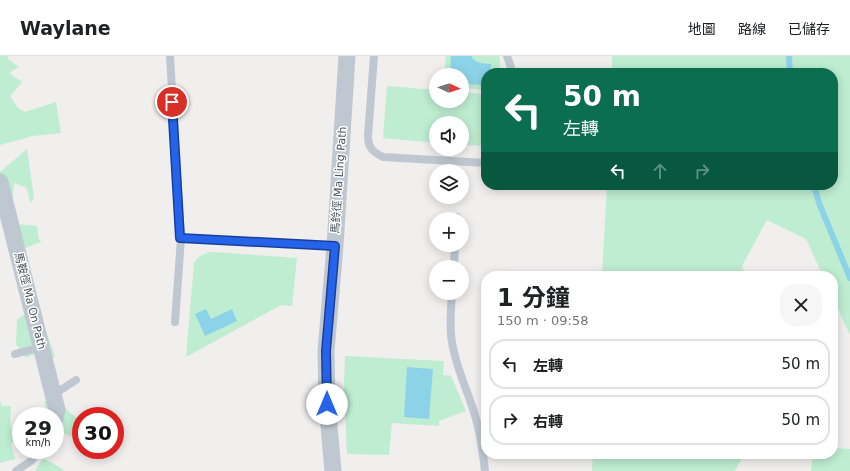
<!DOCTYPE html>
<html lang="zh-TW">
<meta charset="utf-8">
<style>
:root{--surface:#fff;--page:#f6f6f6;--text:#202124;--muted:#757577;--line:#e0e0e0}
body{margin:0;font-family:"DejaVu Sans","Noto Sans TC",sans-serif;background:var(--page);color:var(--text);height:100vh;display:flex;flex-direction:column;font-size:15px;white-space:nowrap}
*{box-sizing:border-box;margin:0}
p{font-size:13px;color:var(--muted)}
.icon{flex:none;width:22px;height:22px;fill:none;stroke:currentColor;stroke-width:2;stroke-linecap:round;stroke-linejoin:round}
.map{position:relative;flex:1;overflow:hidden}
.details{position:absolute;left:481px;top:215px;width:357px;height:188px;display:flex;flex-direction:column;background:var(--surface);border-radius:16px;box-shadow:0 2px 10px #0003}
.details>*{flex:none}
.top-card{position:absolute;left:481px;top:12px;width:357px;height:122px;border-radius:16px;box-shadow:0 2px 10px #0003;background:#0b6e4f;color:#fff;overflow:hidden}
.needle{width:26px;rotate:94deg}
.tools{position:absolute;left:429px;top:12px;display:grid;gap:8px}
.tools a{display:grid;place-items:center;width:40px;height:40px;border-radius:50%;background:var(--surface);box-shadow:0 2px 10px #0003;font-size:20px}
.speed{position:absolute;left:12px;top:351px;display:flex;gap:8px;font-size:20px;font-weight:700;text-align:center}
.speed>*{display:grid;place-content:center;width:52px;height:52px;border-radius:50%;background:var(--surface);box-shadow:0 2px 10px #0003;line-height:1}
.speed small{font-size:10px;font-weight:400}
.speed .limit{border:6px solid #d22;background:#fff;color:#111}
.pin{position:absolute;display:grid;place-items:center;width:34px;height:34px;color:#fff;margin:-17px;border:2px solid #fff;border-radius:50%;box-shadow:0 1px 4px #0007}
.me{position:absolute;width:44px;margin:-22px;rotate:0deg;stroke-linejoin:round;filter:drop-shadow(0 0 3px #0008)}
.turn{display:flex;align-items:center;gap:14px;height:84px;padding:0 16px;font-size:18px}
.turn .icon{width:52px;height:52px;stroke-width:2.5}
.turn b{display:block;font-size:28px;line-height:34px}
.lanes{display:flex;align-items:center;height:38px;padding:0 16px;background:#0003;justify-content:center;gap:20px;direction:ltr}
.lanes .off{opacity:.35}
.round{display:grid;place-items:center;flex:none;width:42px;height:42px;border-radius:16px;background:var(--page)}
.overview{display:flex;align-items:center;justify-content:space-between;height:68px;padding:0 16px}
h1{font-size:24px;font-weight:700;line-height:30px}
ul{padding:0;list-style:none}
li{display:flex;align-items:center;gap:12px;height:50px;margin:0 8px 6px;padding:0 8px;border:2px solid var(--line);border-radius:16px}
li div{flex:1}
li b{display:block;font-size:15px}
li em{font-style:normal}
header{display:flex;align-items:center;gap:24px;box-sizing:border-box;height:56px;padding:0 20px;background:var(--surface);border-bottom:1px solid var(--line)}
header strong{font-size:19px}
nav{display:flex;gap:22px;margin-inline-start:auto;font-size:14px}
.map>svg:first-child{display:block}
.green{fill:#beedd1}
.water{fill:#8dd3e8}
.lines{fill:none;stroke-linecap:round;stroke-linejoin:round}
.stream{stroke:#8dd3e8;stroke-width:6}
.service{stroke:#bfc8d0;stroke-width:8}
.minor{stroke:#bfc8d0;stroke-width:17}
.route-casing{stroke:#184099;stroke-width:10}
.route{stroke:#2563eb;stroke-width:7}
.labels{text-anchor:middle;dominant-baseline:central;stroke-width:3;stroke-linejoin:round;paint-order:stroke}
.street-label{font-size:11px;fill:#47515b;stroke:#fff}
</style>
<header>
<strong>Waylane</strong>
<nav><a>地圖</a><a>路線</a><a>已儲存</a></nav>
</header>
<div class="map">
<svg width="850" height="415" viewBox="0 0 850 415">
<rect width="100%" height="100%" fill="#f1eeee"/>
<g class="green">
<polygon points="0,0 8,0 8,3 19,11 9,17 22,26 10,40 18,52 25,56 56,46 61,77 33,80 0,89"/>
<polygon points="446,0 499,0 500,5 499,17 486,17 486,34 462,32 462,19 444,19"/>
<polygon points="612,0 850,0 850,279 833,242 833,220 823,220 806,183 767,164 742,210 745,220 602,220 607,129 833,129 833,17 612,17"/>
<polygon points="387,30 436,34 436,45 462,45 462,36 486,38 486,90 462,89 462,67 436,67 436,87 383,82"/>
<polygon points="27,93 34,142 30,147 27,132 14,127 12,150 0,160 0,116"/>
<polygon points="16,168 37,170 39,184 42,185 26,192"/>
<path d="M 212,196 L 297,202 L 292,250 L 281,249 L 186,301 L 194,207 C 198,200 204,197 212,196 Z"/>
<polygon points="36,251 41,253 43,267 55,300 49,305 37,297 26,302 16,288 17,264 27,256"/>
<polygon points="345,300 444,305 443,319 451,320 466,355 439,365 439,370 392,367 389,399 347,398 344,329"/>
<polygon points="0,344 2,350 11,350 10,366 15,383 11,389 15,403 0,407"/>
<path d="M 44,345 L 61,347 L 69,356 L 81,365 L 81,372 L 79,377 L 69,380 C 52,370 50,363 44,345 Z"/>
<polygon points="833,392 850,393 850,415 811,415 813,398 833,398"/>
<polygon points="593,398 744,398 735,415 592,415"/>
<polygon points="43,402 61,412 64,415 35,415"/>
</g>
<g class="water">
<path d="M 451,0 L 471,0 C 475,8 483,7 491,8 L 490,17 L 486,17 L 486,29 L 462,28 L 462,19 L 450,19 Z"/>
<polygon points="206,253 211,263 232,253 237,265 205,280 195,258"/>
<polygon points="407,311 433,313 429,363 404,361"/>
</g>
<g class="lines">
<g class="stream">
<polyline points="789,0 790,17"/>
<polyline points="814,129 819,147 850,222"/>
</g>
<g class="service">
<polyline points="170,0 181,182 175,266"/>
<path d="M 374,0 L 368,80 C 368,92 373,96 383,101 L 486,107"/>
<polyline points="507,0 513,17"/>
<polyline points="457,163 457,161"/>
<polyline points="181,182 335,190"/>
<polyline points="454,211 455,189"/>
<path d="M 452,237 C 451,253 449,270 452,286 C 456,313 469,337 476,363 C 481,380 483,397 485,415"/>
<polyline points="15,298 41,291"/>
<polyline points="53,339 76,324"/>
<polyline points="16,415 31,405 40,394"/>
</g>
<g class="minor">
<polyline points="0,126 57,354 55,363"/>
<polyline points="333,415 327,348 326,295 335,190 347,0"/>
</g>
</g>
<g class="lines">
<defs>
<polyline id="route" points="172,46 180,182 335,190 326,295 327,348"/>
</defs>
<use href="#route" class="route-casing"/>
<use href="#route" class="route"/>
</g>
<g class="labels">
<g class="street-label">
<text transform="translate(339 124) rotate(-86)">馬鈴徑 Ma Ling Path</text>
<text transform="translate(30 245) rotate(76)">馬鞍徑 Ma On Path</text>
</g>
</g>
</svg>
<div class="tools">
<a><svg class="needle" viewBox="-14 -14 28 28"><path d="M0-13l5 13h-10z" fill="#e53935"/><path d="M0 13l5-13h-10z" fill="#757577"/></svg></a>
<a><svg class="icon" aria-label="sound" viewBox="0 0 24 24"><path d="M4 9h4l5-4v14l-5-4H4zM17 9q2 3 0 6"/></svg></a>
<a><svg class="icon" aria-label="layers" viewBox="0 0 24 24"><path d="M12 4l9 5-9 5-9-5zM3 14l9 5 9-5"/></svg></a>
<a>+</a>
<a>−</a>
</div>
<div class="speed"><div>29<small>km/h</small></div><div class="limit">30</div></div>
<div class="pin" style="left:172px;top:46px;background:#d93025"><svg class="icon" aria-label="arrive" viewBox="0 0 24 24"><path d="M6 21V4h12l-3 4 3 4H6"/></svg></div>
<svg class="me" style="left:327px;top:348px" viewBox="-20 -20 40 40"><circle r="19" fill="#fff"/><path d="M0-13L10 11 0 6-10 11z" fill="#2563eb"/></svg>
<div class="top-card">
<div class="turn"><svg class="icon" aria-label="left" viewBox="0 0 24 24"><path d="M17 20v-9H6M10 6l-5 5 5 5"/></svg><div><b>50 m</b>左轉</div></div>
<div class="lanes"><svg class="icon" aria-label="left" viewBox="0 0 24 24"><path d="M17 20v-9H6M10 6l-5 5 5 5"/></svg><svg class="icon off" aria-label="ahead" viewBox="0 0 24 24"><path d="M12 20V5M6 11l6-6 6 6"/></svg><svg class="icon off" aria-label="right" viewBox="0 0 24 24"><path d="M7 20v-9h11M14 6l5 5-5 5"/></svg></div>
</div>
<section class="details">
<div class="overview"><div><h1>1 分鐘</h1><p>150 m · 09:58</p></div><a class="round"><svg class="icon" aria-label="close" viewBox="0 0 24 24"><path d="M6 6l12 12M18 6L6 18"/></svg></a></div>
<ul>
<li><svg class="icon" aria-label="left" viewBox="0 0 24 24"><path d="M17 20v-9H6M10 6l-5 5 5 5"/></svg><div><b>左轉</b></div><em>50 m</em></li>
<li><svg class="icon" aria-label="right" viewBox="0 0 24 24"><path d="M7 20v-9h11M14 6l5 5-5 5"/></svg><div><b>右轉</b></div><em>50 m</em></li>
</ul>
</section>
</div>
